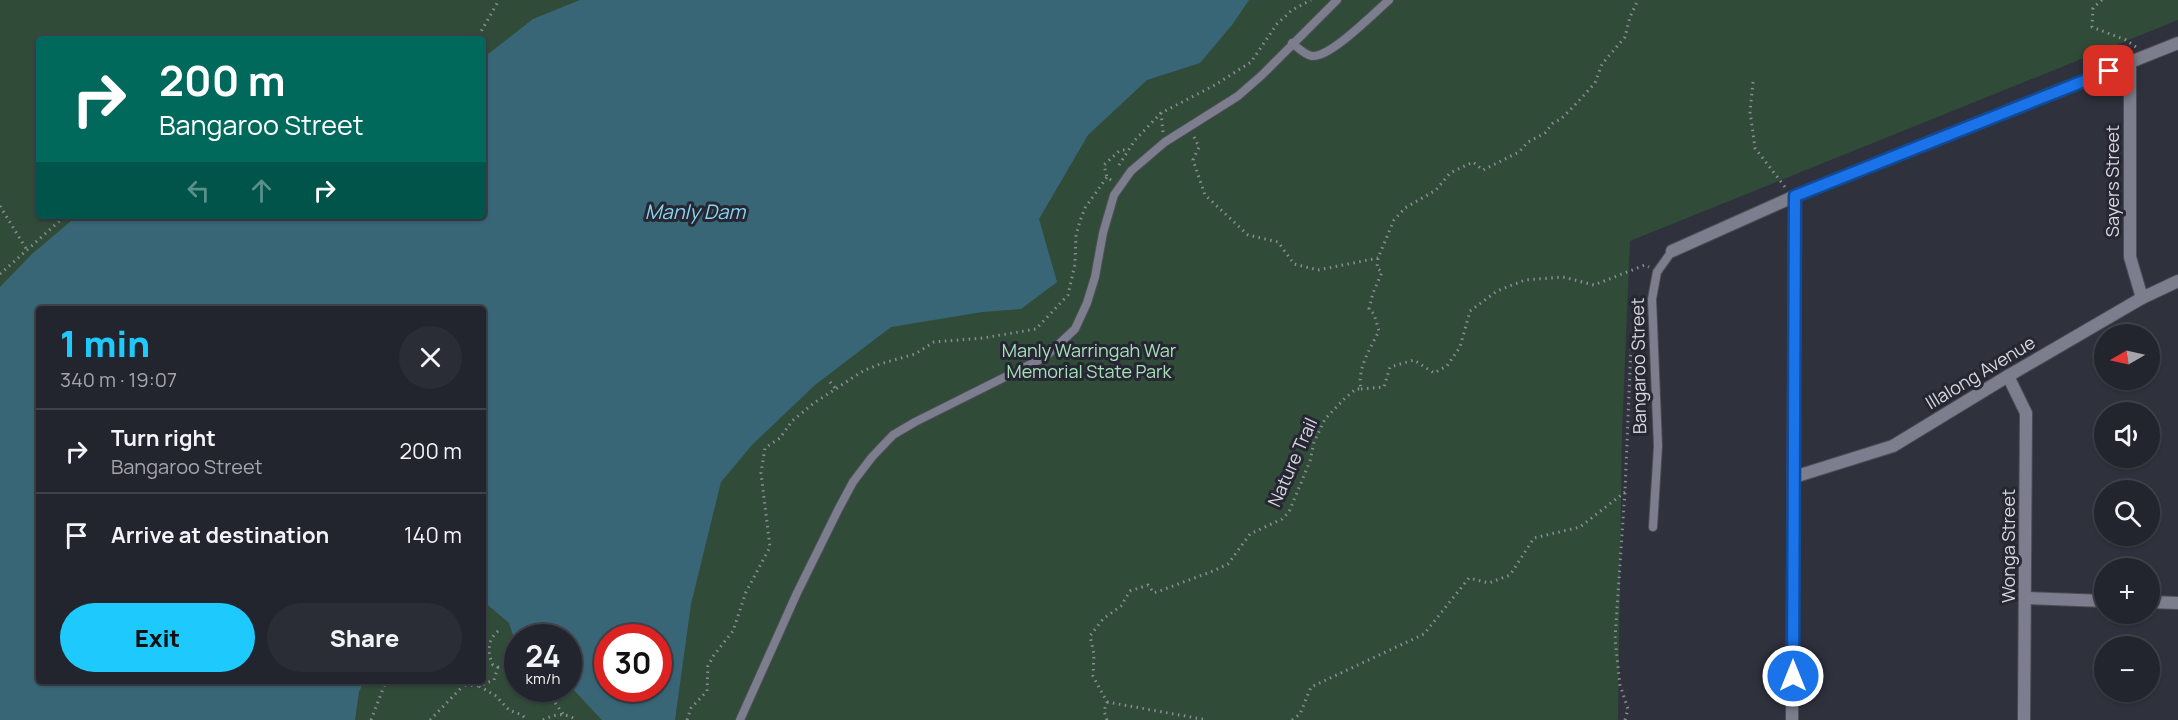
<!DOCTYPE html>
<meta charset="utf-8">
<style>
:root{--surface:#23252e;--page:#2b2d36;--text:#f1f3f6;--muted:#a3a5aa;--line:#40424a;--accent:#1ec9fd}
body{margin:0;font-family:Manrope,sans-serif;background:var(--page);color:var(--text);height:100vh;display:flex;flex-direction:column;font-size:22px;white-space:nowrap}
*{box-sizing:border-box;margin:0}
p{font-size:20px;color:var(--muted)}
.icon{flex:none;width:33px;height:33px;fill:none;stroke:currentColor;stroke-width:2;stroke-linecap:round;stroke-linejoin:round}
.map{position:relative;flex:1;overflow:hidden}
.panel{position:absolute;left:36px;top:306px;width:450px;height:378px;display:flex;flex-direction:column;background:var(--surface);border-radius:6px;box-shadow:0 2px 4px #0004,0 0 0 2px var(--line)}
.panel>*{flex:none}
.top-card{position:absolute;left:36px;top:36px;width:450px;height:183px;border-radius:6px;box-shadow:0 2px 4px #0004,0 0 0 2px var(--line);background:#00695c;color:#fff;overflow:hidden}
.needle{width:39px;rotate:261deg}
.fabs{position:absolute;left:2094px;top:324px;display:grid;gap:12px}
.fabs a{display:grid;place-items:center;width:66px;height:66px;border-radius:50%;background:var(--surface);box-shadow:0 2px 4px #0004,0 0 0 2px var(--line);font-size:30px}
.speed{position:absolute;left:504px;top:624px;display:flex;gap:12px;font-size:30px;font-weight:700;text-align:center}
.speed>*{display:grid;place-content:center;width:78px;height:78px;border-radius:50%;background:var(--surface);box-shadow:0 2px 4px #0004,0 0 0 2px var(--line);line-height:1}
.speed small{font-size:15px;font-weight:400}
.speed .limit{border:9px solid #d22;background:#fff;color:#111}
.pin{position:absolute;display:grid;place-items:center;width:51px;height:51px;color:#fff;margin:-26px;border-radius:12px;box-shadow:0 3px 9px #0006}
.me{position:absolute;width:66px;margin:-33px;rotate:0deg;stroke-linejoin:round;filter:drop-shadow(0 0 4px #0008)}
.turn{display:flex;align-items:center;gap:21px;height:126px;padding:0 24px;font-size:27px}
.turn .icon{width:78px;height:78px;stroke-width:2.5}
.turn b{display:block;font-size:42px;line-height:51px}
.lanes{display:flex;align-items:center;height:57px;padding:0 24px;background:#0003;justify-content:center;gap:30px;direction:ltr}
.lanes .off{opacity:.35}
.round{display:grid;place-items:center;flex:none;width:63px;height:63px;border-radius:32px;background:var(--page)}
.summary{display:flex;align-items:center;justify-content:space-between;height:102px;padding:0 24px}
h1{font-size:36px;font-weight:800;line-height:45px;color:var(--accent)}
.cta{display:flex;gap:12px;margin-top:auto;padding:12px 24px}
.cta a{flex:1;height:69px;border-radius:36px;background:var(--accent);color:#111;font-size:24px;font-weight:800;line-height:69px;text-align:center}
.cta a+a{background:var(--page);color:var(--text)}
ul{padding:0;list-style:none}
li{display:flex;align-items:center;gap:18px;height:84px;padding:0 24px;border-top:2px solid var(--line)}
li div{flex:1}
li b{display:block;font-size:22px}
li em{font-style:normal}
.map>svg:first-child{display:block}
.green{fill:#304c38;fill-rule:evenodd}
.water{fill:#386676;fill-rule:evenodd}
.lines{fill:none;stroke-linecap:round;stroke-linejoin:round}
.service-casing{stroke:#4d4d58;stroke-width:10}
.minor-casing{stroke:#4d4d58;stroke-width:14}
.path{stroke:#8a8b95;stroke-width:3;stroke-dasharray:1.5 4.5;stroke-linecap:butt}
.service{stroke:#7d7e8d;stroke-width:8}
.minor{stroke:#7d7e8d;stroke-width:12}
.route-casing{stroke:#114b97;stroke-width:15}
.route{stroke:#1a73e8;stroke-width:10}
.labels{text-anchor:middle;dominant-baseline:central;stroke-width:6;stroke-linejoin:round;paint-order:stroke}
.street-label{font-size:18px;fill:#d6d6de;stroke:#262732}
.park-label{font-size:18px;fill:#a4e1b6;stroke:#262732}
.water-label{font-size:20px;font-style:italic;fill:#86d4f0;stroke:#262732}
</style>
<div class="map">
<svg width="2178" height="720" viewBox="0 0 2178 720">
<rect width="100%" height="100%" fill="#2f313d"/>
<path class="green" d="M 0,0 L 2178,0 L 2178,20 L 1630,241 L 1622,432 L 1618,720 L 0,720 ZM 39,39 L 483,39 L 483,216 L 39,216 ZM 39,309 L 483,309 L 483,681 L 39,681 ZM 518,638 L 568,638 L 568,688 L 518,688 ZM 608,638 L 658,638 L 658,688 L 608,688 Z"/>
<path class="water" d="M 580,0 L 1249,0 L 1232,25 L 1200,63 L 1147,80 L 1088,135 L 1039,219 L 1057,282 L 1021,309 L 982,312 L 891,327 L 815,385 L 752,445 L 721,482 L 691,604 L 675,720 L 602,720 L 569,685 L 568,638 L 518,638 L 517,647 L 509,623 L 483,601 L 483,309 L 39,309 L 39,681 L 364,681 L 359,692 L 355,720 L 0,720 L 0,287 L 32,254 L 77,216 L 483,216 L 483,58 L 533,19 ZM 608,638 L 658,638 L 658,688 L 608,688 Z"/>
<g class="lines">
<defs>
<g id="service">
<path d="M 1292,43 C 1298,48 1305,55 1312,56 C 1330,58 1374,13 1389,0"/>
<polyline points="1653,527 1658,446 1652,299 1657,272 1672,251"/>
<polyline points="740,720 797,593 838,510 853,482 872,457 893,435 915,422 1045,357 1075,329 1087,303 1095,277 1103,233 1114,195 1131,171 1165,142 1238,96 1262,75 1337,0"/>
</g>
<g id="minor">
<polyline points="2130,63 2130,257 2142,298"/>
<polyline points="1672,251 1795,196 2178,43"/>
<polyline points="2008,376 2026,413 2024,720"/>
<polyline points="1794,477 1893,446 2008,376 2142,298 2178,281"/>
<polyline points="2026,598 2104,601"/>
<polyline points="2150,602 2178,603"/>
<polyline points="1792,720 1795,196"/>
</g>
</defs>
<use href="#service" class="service-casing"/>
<use href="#minor" class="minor-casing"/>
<g class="path">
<polyline points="2102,0 2093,8 2092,27 2126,40 2136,47"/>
<polyline points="473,39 479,35 499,0"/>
<polyline points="1753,82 1750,112 1755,148 1785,187"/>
<polyline points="1163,132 1161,113 1215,85 1251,62 1277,24 1292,10 1311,0"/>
<polyline points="1194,137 1199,147 1193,160 1205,195 1248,235 1278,242 1294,264 1318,270 1378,258"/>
<polyline points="1119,165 1135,140 1161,113"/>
<polyline points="1111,180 1107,177 1104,165 1119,151 1128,149"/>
<polyline points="0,206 27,250"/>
<polyline points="0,274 65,216"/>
<polyline points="830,382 836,389"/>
<polyline points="1361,389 1384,387 1390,367 1414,360 1434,373 1447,366 1460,347 1470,311 1497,291 1525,280 1563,277 1594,285 1645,265 1649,267"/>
<path d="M 498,631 C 487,641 487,652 493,665 L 518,675"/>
<polyline points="498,667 494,680 479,686 496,696 509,710 522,715 527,720"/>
<polyline points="461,681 464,685 479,686"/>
<polyline points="545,688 563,714"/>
<polyline points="1107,702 1207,720"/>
<polyline points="371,720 386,681"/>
<polyline points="430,720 464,685"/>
<path d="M 543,720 C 554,714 565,712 576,720"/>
<polyline points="687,720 691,708 707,691 708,666 714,655 733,631 746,592 770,547 761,473 765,448 780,438 792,421 814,403 863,371 880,364 915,354 934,342 983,338 1036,329 1068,295 1075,264 1076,235 1080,221 1085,208 1107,177"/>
<path d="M 1107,720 L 1104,711 L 1107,702 L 1093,676 L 1094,654 L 1090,636 L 1103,619 L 1121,606 L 1130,591 L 1148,585 L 1154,593 L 1213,571 L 1228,564 L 1250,534 L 1282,519 L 1289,512 L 1310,461 L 1314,442 L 1325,419 L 1345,398 L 1356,389 L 1361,389 C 1357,368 1370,349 1379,331 L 1374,314 L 1369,309 L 1373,293 L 1382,272 L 1377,268 L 1378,258 L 1394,220 L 1405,208 L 1436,190 L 1450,173 L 1473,162 L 1483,170 L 1519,152 L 1528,142 L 1545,133 L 1553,123 L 1561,119 L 1574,106 L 1595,83 L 1602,64 L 1625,37 L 1630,17 L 1638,0"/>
<polyline points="1292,720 1300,714 1311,687 1424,634 1469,578 1489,583 1510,575 1534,538 1580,527 1625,492"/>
<polyline points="1625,720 1628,709 1620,685 1615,639 1625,491 1631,345 1642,322"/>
</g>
<use href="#service" class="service"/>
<use href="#minor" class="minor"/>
</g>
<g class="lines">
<defs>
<polyline id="route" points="1793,676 1795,196 2109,71"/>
</defs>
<use href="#route" class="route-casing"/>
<use href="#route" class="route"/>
</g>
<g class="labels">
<g class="street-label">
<text transform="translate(2112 181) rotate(-90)">Sayers Street</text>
<text transform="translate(1638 366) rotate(-91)">Bangaroo Street</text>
<text transform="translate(1980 372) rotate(-31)">Illalong Avenue</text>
<text transform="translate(1292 462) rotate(-66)">Nature Trail</text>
<text transform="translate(2008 546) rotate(-90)">Wonga Street</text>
</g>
<g class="park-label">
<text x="1089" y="350">Manly Warringah War<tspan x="1089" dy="21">Memorial State Park</tspan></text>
</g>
<g class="water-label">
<text x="695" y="211">Manly Dam</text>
</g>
</g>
</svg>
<div class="fabs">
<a><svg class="needle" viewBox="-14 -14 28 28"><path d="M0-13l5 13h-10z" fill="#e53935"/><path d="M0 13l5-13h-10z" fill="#a3a5aa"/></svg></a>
<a><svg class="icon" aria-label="sound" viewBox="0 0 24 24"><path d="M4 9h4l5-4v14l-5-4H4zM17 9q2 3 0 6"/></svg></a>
<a><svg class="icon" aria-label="search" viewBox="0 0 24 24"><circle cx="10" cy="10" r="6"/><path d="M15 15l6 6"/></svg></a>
<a>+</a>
<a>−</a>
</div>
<div class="speed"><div>24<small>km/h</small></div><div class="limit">30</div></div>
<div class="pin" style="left:2109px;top:71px;background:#d93025"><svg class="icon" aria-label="arrive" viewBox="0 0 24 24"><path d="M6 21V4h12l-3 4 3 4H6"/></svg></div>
<svg class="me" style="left:1793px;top:676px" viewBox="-20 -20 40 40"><circle r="17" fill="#1a73e8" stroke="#fff" stroke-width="3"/><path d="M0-11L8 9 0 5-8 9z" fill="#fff"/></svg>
<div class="top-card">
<div class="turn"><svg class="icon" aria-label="right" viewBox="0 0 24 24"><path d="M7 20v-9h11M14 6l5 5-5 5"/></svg><div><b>200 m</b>Bangaroo Street</div></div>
<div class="lanes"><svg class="icon off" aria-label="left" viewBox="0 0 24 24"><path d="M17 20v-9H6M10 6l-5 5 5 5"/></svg><svg class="icon off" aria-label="ahead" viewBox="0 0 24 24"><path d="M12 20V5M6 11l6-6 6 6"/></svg><svg class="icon" aria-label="right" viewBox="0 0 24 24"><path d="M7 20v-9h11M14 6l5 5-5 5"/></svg></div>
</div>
<section class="panel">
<div class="summary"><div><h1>1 min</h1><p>340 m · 19:07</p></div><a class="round"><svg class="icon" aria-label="close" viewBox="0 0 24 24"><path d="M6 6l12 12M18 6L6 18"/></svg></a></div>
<ul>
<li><svg class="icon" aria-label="right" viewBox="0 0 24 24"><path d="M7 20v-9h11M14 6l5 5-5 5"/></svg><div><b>Turn right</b><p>Bangaroo Street</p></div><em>200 m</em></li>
<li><svg class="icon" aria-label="arrive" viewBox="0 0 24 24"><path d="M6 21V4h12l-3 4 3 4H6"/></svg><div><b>Arrive at destination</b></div><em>140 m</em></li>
</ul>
<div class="cta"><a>Exit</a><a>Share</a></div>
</section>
</div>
